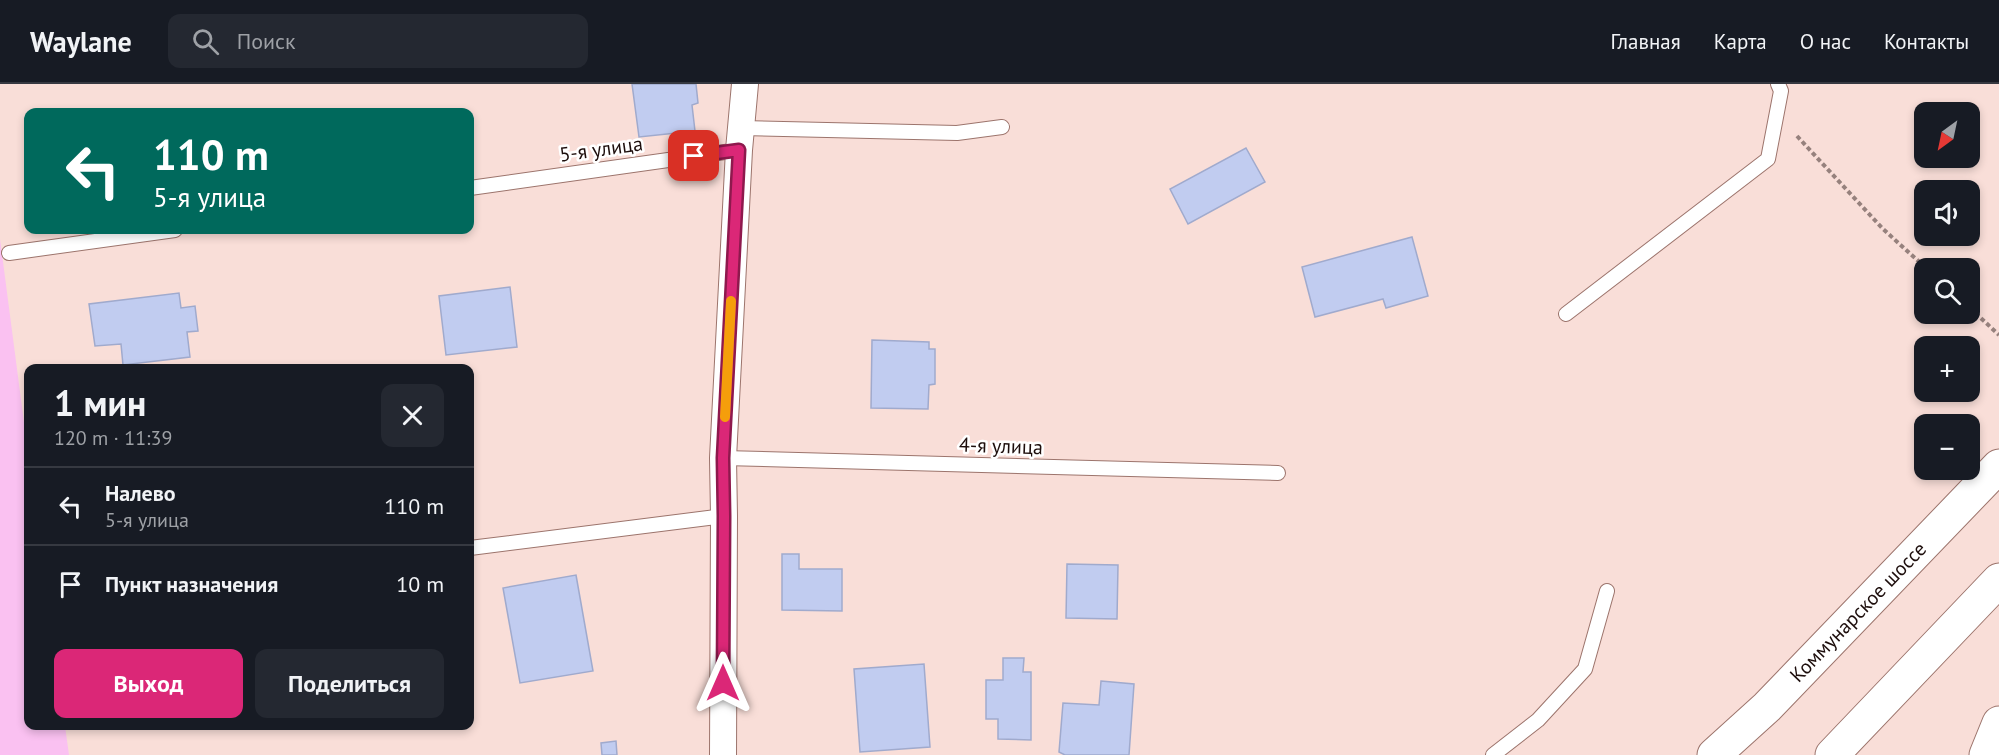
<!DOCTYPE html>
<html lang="ru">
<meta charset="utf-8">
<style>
:root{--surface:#171b24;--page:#242831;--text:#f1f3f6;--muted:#9ea1a6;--line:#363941;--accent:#db2777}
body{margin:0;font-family:"PT Sans",sans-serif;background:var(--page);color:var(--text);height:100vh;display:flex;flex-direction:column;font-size:22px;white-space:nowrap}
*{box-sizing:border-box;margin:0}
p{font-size:20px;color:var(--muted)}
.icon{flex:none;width:33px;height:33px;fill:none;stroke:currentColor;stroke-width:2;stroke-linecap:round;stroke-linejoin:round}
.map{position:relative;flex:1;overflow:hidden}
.drawer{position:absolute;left:24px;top:280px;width:450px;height:366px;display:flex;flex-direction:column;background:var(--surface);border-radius:12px;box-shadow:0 3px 9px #0003}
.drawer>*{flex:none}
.banner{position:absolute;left:24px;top:24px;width:450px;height:126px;border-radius:12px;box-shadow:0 3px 9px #0003;background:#00695c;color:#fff;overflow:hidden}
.needle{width:39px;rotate:213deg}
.controls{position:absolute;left:1914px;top:18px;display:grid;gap:12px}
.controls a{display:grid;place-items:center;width:66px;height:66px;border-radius:12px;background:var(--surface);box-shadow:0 3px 9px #0003;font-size:30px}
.pin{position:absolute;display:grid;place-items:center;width:51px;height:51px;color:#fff;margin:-26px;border-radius:12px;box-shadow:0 3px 9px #0006}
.me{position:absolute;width:66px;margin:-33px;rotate:0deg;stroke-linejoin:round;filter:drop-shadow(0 0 4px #0008)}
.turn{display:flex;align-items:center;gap:21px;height:126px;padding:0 30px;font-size:27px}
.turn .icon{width:78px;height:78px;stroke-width:2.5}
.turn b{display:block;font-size:42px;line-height:51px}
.round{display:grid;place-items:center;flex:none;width:63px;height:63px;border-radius:12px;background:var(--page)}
.headline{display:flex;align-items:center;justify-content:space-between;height:102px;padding:0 30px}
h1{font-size:36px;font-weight:700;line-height:45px}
.button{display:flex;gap:12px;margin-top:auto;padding:12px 30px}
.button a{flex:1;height:69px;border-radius:12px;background:var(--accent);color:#fff;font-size:24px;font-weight:700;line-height:69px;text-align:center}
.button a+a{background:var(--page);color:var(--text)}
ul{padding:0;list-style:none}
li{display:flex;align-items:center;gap:18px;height:78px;padding:0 30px;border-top:2px solid var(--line)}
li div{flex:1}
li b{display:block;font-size:22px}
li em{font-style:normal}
header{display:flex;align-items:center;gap:36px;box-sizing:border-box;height:84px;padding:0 30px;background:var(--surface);border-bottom:2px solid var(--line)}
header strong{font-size:28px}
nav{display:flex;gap:33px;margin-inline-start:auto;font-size:21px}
.search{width:420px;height:54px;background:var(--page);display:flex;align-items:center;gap:15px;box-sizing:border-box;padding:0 21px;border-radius:12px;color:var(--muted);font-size:22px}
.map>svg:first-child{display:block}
.green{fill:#fac1f1}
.building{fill:#c1ccf0;stroke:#a0aacd;stroke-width:1.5}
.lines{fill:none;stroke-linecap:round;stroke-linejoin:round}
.lane-casing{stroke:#9c746c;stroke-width:16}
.street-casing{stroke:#9c746c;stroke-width:28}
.secondary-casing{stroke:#9c746c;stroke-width:35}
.path{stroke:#96817d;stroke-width:4;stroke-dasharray:4.5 3;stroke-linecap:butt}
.lane{stroke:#fff;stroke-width:14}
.street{stroke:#fff;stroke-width:26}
.secondary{stroke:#fff;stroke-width:33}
.route-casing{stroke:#8e194d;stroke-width:15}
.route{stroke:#db2777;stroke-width:10}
.slow{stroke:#f59e0b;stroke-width:10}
.labels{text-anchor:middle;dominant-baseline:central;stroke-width:5;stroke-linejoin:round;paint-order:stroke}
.street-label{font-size:20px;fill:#1d0e0c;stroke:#fff}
</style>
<header>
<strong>Waylane</strong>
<div class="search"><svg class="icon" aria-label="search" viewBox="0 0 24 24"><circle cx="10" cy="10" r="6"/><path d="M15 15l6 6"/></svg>Поиск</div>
<nav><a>Главная</a><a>Карта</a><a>О нас</a><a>Контакты</a></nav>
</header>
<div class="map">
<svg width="1999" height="671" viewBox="0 0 1999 671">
<rect width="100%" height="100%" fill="#f9ded8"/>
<polygon class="green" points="0,155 28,369 28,642 65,642 69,671 0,671"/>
<g class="building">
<polygon points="632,0 696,0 698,19 692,21 695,47 639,53"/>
<polygon points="1246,64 1265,98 1188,140 1170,105"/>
<polygon points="1412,153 1428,212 1386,224 1383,215 1315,233 1302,183"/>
<polygon points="510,203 517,263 446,271 439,212"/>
<polygon points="179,209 181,224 195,222 198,247 187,248 190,273 123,281 121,260 95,262 89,220"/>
<polygon points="872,256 929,258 929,265 935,265 935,300 929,301 928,325 871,324"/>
<polygon points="782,470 799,470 799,485 842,485 842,527 782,526"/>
<polygon points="1067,480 1118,481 1117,535 1066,534"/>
<polygon points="576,491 593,587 520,599 503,504"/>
<polygon points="1003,574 1024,574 1023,588 1031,588 1031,656 998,655 998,635 986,635 986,596 1003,596"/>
<polygon points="924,580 930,663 860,668 854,585"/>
<polygon points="1101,597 1134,600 1129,671 1065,671 1059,668 1063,619 1099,621"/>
<polygon points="616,657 617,671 602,671 601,659"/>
</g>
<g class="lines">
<defs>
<g id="lane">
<polyline points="740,44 957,49 1002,43"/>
<polyline points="470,104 739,66"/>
<polyline points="9,169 175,146"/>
<polyline points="1566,230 1768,75 1781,7 1778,0"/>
<polyline points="723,374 1278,389"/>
<polyline points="470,464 724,432"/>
<polyline points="1493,671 1538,636 1585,585 1607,507"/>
</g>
<polyline id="street" points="723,671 724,432 723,374 739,66 745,0"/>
<g id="secondary">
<polyline points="1714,671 1767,623 1999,382"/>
<polyline points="1832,671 1999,496"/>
<polyline points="1986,671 1999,639"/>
</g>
</defs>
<use href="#lane" class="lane-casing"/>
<use href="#street" class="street-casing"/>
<use href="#secondary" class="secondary-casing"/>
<g class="path">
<polyline points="1797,52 1883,145 1926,184"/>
<polyline points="1970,224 1999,251"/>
</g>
<use href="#lane" class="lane"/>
<use href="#street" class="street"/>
<use href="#secondary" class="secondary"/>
</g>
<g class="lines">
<defs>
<polyline id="route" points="694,72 739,66 723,374 724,432 723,599"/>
</defs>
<use href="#route" class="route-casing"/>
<use href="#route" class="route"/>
<polyline class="slow" points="725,333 731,217"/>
</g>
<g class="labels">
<g class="street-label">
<text transform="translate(601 65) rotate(-8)">5-я улица</text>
<text transform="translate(1001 362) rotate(2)">4-я улица</text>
<text transform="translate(1858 528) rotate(-46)">Коммунарское шоссе</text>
</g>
</g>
</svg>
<div class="controls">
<a><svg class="needle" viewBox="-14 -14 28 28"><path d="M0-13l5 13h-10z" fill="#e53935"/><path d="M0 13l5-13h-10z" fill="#9ea1a6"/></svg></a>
<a><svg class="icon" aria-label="sound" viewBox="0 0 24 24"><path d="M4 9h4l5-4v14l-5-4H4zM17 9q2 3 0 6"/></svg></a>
<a><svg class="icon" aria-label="search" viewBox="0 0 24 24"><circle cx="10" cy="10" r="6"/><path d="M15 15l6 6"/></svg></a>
<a>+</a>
<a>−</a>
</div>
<div class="pin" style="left:694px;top:72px;background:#d93025"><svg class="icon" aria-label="arrive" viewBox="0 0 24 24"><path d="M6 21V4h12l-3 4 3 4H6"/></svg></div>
<svg class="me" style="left:723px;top:599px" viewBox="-20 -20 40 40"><path d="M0-17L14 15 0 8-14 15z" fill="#db2777" stroke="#fff" stroke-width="4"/></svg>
<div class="banner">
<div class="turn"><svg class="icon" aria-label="left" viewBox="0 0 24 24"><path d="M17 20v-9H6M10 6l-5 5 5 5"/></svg><div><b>110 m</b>5-я улица</div></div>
</div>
<section class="drawer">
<div class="headline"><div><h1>1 мин</h1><p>120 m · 11:39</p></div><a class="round"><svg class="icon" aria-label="close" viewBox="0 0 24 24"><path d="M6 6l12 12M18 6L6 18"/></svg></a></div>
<ul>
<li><svg class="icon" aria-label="left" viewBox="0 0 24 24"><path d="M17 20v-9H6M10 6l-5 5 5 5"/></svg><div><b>Налево</b><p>5-я улица</p></div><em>110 m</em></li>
<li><svg class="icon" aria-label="arrive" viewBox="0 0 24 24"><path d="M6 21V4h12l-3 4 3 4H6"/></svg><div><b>Пункт назначения</b></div><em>10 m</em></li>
</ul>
<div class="button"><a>Выход</a><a>Поделиться</a></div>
</section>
</div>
